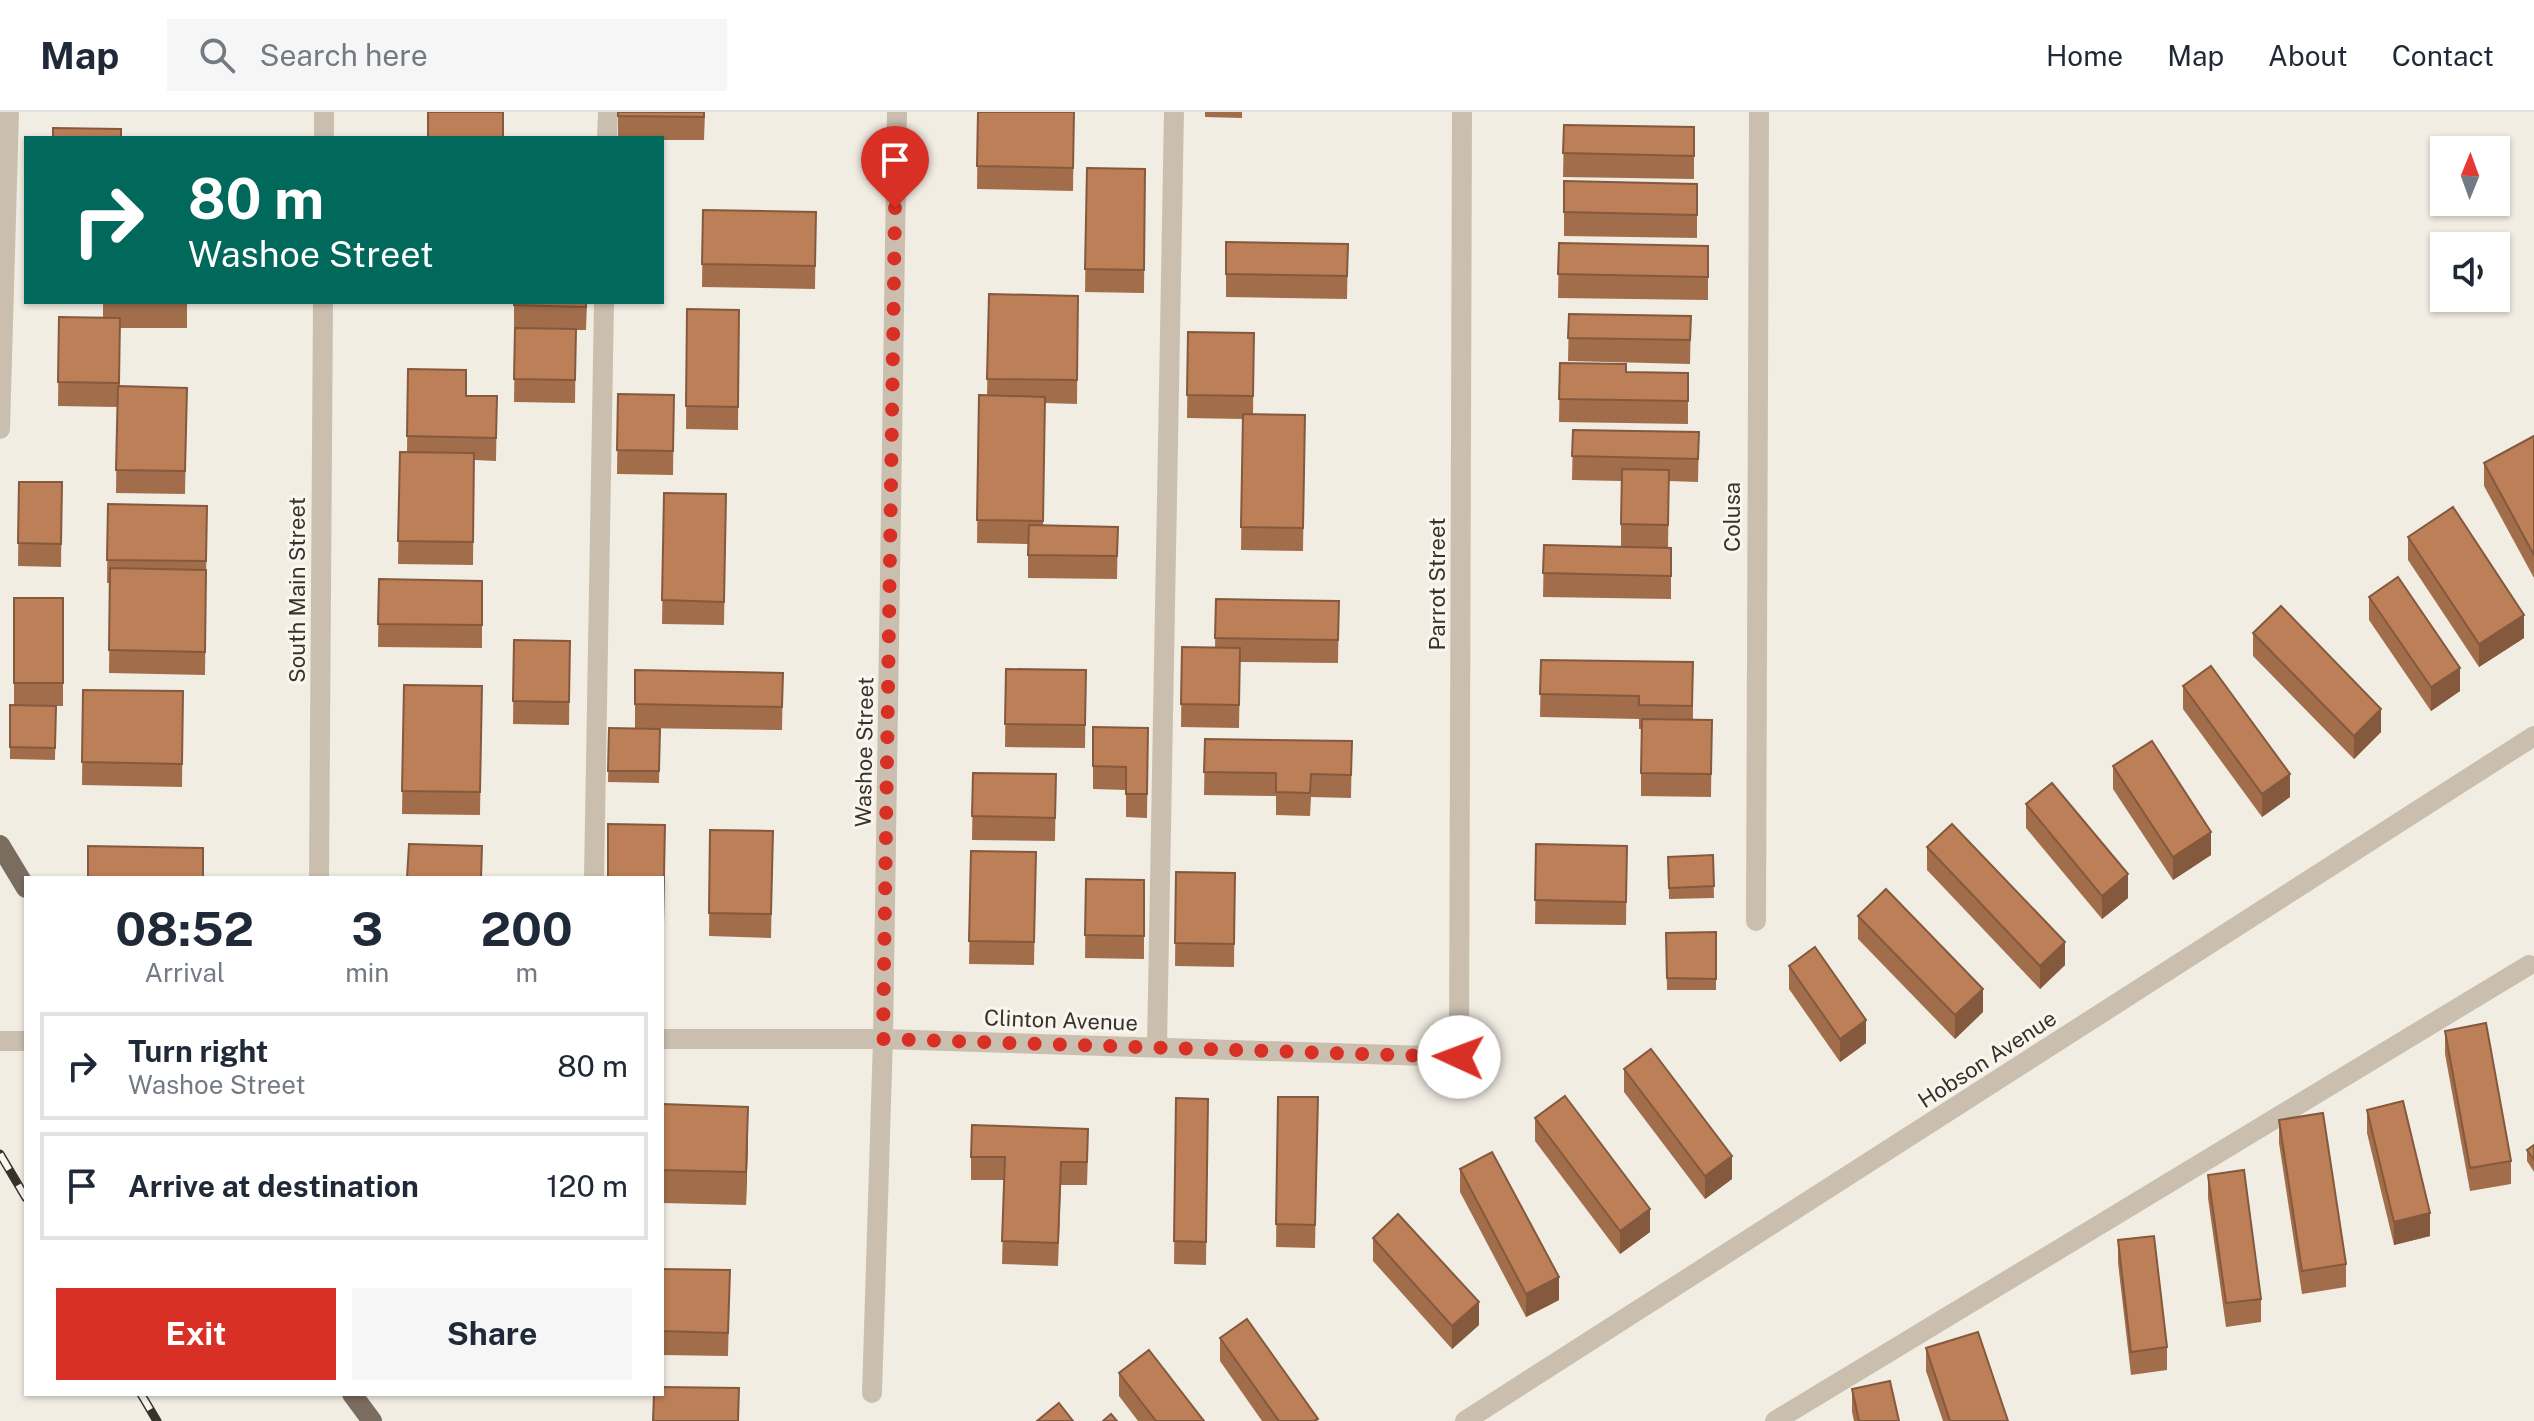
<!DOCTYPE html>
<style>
:root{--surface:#fff;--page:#f6f6f7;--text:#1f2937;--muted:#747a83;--line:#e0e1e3;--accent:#d93025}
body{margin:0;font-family:"Public Sans",sans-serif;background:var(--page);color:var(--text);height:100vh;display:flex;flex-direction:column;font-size:30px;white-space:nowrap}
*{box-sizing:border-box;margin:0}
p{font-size:26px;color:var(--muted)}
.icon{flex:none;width:44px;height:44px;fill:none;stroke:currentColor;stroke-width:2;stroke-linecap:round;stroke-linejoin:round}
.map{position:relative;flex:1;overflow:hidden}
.details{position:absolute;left:24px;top:764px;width:640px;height:520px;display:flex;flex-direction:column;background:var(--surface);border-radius:0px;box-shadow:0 2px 6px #0004}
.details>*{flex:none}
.guide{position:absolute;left:24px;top:24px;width:640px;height:168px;border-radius:0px;box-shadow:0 2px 6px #0004;background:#00695c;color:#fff;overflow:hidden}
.needle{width:52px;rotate:1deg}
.fabs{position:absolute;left:2430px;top:24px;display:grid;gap:16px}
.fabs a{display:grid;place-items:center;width:80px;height:80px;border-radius:0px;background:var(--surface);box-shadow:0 2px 6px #0004;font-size:40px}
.pin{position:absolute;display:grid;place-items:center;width:68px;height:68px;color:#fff;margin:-82px -34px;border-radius:50% 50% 50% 0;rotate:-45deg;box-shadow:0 0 8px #0007}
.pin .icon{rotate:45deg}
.me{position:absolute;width:88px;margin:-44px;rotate:272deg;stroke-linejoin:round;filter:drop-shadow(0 0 6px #0008)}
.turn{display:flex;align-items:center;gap:28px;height:168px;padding:0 32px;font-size:36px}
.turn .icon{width:104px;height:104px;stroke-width:2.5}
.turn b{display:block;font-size:56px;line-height:68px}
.eta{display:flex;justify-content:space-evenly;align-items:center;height:136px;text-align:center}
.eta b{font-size:48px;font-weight:700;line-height:56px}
.button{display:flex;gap:16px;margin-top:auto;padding:16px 32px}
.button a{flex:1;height:92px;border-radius:0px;background:var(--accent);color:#fff;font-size:32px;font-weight:700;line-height:92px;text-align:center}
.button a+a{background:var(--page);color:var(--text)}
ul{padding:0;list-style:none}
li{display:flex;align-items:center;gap:24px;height:108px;margin:0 16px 12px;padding:0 16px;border:4px solid var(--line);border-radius:0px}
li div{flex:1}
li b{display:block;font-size:30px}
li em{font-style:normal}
header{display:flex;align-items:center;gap:48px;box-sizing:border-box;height:112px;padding:0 40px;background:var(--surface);border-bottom:2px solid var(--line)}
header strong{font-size:38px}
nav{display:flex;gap:44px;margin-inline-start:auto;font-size:28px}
.search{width:560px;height:72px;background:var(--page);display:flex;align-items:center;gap:20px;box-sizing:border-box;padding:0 28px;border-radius:0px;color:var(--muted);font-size:30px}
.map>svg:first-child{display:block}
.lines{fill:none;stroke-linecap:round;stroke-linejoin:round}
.minor{stroke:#cabfaf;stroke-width:20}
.major{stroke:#7a6c5f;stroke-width:20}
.rail-casing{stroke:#39322c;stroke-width:9}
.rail{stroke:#faf6ef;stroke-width:6;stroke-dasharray:18;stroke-linecap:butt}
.wall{fill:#a26d4b}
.shaded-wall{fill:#84593d}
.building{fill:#bc7f57;stroke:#84593d;stroke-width:2}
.route{stroke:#d93025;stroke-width:14;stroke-dasharray:0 25.2}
.labels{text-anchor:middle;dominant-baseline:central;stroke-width:6;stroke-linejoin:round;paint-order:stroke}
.street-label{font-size:22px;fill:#39322c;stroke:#faf6ef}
</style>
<header>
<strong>Map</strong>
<div class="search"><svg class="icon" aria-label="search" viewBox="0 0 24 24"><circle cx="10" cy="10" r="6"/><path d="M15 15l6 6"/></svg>Search here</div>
<nav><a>Home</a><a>Map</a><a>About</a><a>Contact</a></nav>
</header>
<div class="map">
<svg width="2534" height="1309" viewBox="0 0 2534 1309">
<rect width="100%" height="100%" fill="#f2ede3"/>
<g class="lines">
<g class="minor">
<polyline points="324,26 324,0"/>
<polyline points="607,26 608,0"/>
<polyline points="0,317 9,0"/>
<polyline points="319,766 323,190"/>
<polyline points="594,766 604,190"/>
<polyline points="1756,809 1759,0"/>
<polyline points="662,927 883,927 1459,945 1462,0"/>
<polyline points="0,929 26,929"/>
<polyline points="1157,935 1174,0"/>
<polyline points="872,1281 883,927 897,0"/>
<polyline points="1465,1309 2534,624"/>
<polyline points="1775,1309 2529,853"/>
</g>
<g class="major">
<polyline points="0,733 26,776"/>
<polyline points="352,1282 372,1309"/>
</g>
<defs>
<g id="rail">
<polyline points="0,1042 26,1086"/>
<polyline points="141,1282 157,1309"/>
</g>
</defs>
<use href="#rail" class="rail-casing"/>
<use href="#rail" class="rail"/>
</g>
<g class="wall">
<polygon points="618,0 705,0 704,28 662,28 662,26 618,26"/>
<polygon points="978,0 1074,0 1073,79 977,77"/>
<polygon points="1205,0 1242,0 1242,6 1205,5"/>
<polygon points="1564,13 1694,15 1694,67 1563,65"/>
<polygon points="1087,56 1145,57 1144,181 1085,180"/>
<polygon points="1564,69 1697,72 1697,126 1564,124"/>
<polygon points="703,98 816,100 815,177 702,175"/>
<polygon points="1226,130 1348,132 1347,187 1226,185"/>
<polygon points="1559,131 1708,134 1708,188 1558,186"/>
<polygon points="989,182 1078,184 1077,292 1045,291 1043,413 1118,415 1117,467 1028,466 1028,432 977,431 979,283 987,284"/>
<polygon points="103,190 187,190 187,216 120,216 120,274 187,276 185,382 116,381 117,295 58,294 59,205 103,206"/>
<polygon points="514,190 587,190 586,218 576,218 575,291 514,290 515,217 514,217"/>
<polygon points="687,197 739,198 738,318 686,317"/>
<polygon points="1569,202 1691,204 1690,252 1568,249"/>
<polygon points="1188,220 1254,221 1253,303 1305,303 1303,439 1241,438 1243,307 1187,306"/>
<polygon points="1560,251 1626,260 1688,261 1688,312 1559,310"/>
<polygon points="408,257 466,284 497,284 496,349 474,348 473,453 398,452 400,340 407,340"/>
<polygon points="618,282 674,283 673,363 617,362"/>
<polygon points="1573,318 1699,320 1698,370 1669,369 1668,436 1671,436 1671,487 1543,485 1544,433 1621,435 1621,369 1572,368"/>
<polygon points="2534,324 2534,466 2484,374 2484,351"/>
<polygon points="19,370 62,370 61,455 18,454"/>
<polygon points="664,381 726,382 724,513 662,512"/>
<polygon points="108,392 207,394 205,563 109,561 110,471 107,471"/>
<polygon points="2408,425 2524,526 2479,555 2408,448"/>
<polygon points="379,467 482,469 482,536 378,535"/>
<polygon points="2369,485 2460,579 2431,599 2369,508"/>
<polygon points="14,486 63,486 63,594 56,594 55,648 10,647 10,593 14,593"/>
<polygon points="1216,487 1339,489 1338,551 1240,550 1239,616 1181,615 1182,535 1215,536"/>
<polygon points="2253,521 2381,620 2354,647 2253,544"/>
<polygon points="514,528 570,529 569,613 513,612"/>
<polygon points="1541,548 1693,550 1693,608 1712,608 1711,685 1641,684 1641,617 1639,617 1639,607 1540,605"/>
<polygon points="1006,557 1086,558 1085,636 1005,635"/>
<polygon points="635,558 783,561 782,618 635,616"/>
<polygon points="404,573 482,574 480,703 402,702"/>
<polygon points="2183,574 2290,685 2262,705 2183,597"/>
<polygon points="83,578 183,579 182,675 82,673"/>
<polygon points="1093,615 1148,616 1147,706 1126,705 1126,678 1093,677"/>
<polygon points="609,616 660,617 659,671 608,670"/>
<polygon points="1205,627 1352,629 1351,686 1311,685 1310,704 1276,703 1276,684 1204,683"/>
<polygon points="2113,654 2211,743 2173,768 2113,677"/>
<polygon points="973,661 1056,662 1055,729 972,728"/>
<polygon points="2026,692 2128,786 2102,807 2026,716"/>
<polygon points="665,713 663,837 662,837 662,766"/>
<polygon points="710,718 773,719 771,826 709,824"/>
<polygon points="1536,732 1627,734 1626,813 1535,812"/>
<polygon points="1927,735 2065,853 2040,877 1927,758"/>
<polygon points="971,739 1036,740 1034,853 969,852"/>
<polygon points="1713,743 1714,786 1669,787 1668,745"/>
<polygon points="1176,760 1235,761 1234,855 1175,854"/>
<polygon points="1086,767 1144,768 1144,847 1085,846"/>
<polygon points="1858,804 1983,900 1955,927 1858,827"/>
<polygon points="1716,820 1716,878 1667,878 1666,821"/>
<polygon points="1789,854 1866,931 1840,950 1789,877"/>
<polygon points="2445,919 2511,1049 2511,1072 2470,1079 2445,942"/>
<polygon points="1624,957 1732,1067 1705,1087 1624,980"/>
<polygon points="1278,985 1318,985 1315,1136 1276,1135"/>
<polygon points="1176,986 1208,987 1206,1153 1174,1152"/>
<polygon points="662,992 748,1028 746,1093 662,1091"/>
<polygon points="2367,998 2430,1124 2394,1133 2367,1021"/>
<polygon points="1535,1006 1650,1120 1620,1142 1535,1029"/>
<polygon points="2279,1008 2346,1152 2346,1175 2302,1182 2279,1031"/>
<polygon points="2534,1033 2534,1060 2527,1049 2527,1038"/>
<polygon points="1088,1040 1087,1073 1061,1073 1058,1154 1002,1152 1004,1068 971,1068 971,1045"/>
<polygon points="1460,1057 1559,1188 1526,1205 1460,1080"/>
<polygon points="2208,1063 2261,1187 2261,1210 2226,1215 2208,1086"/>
<polygon points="1373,1126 1479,1213 1452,1237 1373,1149"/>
<polygon points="2118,1128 2167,1235 2167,1258 2131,1263 2118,1151"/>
<polygon points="662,1157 730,1158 728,1244 662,1243"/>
<polygon points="1220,1226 1318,1309 1262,1309 1220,1249"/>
<polygon points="1926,1236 2008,1309 1943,1309 1926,1259"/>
<polygon points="1119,1261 1204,1309 1138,1309 1119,1284"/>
<polygon points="1852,1277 1899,1309 1854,1309 1852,1300"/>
</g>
<g class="shaded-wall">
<polygon points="2524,503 2524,526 2479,555 2479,532"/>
<polygon points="2460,556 2460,579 2431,599 2431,575"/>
<polygon points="2381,597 2381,620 2354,647 2354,624"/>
<polygon points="2290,662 2290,685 2262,705 2262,682"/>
<polygon points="2211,720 2211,743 2173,768 2173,745"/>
<polygon points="2128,762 2128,786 2102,807 2102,784"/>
<polygon points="2065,830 2065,853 2040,877 2040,854"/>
<polygon points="1983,877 1983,900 1955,927 1955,903"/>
<polygon points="1866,908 1866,931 1840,950 1840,927"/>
<polygon points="748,995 748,1028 746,1093 746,1060"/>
<polygon points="1732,1044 1732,1067 1705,1087 1705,1064"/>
<polygon points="1650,1097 1650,1120 1620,1142 1620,1119"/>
<polygon points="2430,1101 2430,1124 2394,1133 2394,1110"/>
<polygon points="1559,1165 1559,1188 1526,1205 1526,1182"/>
<polygon points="1479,1190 1479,1213 1452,1237 1452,1214"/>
</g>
<g class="building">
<rect x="428" y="0" width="75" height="26"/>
<polygon points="618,0 704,0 704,5 618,4"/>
<polygon points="978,0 1074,0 1073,56 977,54"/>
<polygon points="1564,13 1694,15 1694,44 1563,41"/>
<polygon points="53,16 121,17 121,26 53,26"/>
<polygon points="1087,56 1145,57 1144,158 1085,157"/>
<polygon points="1564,69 1697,72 1697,103 1564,100"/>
<polygon points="703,98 816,100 815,154 702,152"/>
<polygon points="1226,130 1348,132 1347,164 1226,162"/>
<polygon points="1559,131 1708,134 1708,165 1558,162"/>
<polygon points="989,182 1078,184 1077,268 987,267"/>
<polygon points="514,190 586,190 586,195 514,193"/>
<polygon points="687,197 739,198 738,295 686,294"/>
<polygon points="1569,202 1691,204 1690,228 1568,226"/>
<polygon points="59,205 120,206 119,271 58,270"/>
<polygon points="515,216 576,217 575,268 514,267"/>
<polygon points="1188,220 1254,221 1253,284 1187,283"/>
<polygon points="1560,251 1626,252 1626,260 1688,261 1688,289 1559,287"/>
<polygon points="408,257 466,258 466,284 497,284 496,326 407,324"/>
<polygon points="118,274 187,276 185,359 116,358"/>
<polygon points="618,282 674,283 673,339 617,338"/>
<polygon points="979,283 1045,285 1043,409 977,408"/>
<polygon points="1243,302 1305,303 1303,416 1241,415"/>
<polygon points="1573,318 1699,320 1698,347 1572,344"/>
<polygon points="2534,324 2534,443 2484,351"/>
<polygon points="400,340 474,341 473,430 398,429"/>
<polygon points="1622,357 1669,358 1668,413 1621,412"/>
<polygon points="19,370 62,370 61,432 18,431"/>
<polygon points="664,381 726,382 724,490 662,488"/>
<polygon points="108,392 207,394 206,449 107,448"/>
<polygon points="2453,395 2524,503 2479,532 2408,425"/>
<polygon points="1029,413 1118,415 1117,444 1028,443"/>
<polygon points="1544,433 1671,436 1671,464 1543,461"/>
<polygon points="110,456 206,458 205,540 109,538"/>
<polygon points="2398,465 2460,556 2431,575 2369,485"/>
<polygon points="379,467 482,469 482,513 378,512"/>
<rect x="14" y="486" width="49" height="85"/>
<polygon points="1216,487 1339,489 1338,528 1215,526"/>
<polygon points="2281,494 2381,597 2354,624 2253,521"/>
<polygon points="514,528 570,529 569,590 513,589"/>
<polygon points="1182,535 1240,536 1239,593 1181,592"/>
<polygon points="1541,548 1693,550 1692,594 1639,593 1639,584 1540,582"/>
<polygon points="2211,554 2290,662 2262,682 2183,574"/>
<polygon points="1006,557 1086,558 1085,613 1005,612"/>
<polygon points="635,558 783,561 782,595 635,592"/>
<polygon points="404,573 482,574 480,680 402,679"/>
<polygon points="83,578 183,579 182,652 82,650"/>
<polygon points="10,593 56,594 55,636 10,635"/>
<polygon points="1642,607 1712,608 1711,662 1641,661"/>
<polygon points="1093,615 1148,616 1147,682 1126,682 1126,655 1093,654"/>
<polygon points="609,616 660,617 659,659 608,659"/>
<polygon points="1205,627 1352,629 1351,663 1311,662 1310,681 1276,680 1276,661 1204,660"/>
<polygon points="2152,629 2211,720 2173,745 2113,654"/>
<polygon points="973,661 1056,662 1055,706 972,704"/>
<polygon points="2052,671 2128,762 2102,784 2026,692"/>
<polygon points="608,712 665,713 663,813 662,813 662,766 608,766"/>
<polygon points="1952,712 2065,830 2040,854 1927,735"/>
<polygon points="710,718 773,719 771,802 709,801"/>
<polygon points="409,732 482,734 481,766 407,766"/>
<polygon points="1536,732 1627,734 1626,790 1535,788"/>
<polygon points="88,734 203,736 203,766 88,766"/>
<polygon points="971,739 1036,740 1034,830 969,829"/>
<polygon points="1713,743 1714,774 1669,776 1668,745"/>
<polygon points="1176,760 1235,761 1234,832 1175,831"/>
<polygon points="1086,767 1144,768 1144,824 1085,823"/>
<polygon points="1886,777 1983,877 1955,903 1858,804"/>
<polygon points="1716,820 1716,867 1667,866 1666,821"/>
<polygon points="1815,835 1866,908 1840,927 1789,854"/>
<polygon points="2486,911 2511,1049 2470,1056 2445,919"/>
<polygon points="1651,937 1732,1044 1705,1064 1624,957"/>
<polygon points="1565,984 1650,1097 1620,1119 1535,1006"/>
<polygon points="1278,985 1318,985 1315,1113 1276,1112"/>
<polygon points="1176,986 1208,987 1206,1130 1174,1129"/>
<polygon points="2403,989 2430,1101 2394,1110 2367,998"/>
<polygon points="662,992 748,995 746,1060 662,1058"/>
<polygon points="2323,1001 2346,1152 2302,1159 2279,1008"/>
<polygon points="972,1013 1088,1017 1087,1050 1061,1050 1058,1131 1002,1129 1005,1045 971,1045"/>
<polygon points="2534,1033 2534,1048 2527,1038"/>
<polygon points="1492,1040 1559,1165 1526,1182 1460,1057"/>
<polygon points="2244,1058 2261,1187 2226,1191 2208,1063"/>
<polygon points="1398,1102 1479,1190 1452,1214 1373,1126"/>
<polygon points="2154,1124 2167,1235 2131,1240 2118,1128"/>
<polygon points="662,1157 730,1158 728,1221 662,1219"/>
<polygon points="1247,1207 1318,1307 1314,1309 1279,1309 1220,1226"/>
<polygon points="1978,1220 2008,1309 1950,1309 1926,1236"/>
<polygon points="1149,1238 1204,1309 1156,1309 1119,1261"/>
<polygon points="1890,1269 1899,1309 1859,1309 1852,1277"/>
<polygon points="662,1275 739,1276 738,1309 653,1309 654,1282 662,1282"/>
<polygon points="1059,1291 1073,1309 1037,1309"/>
<polygon points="1111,1302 1117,1309 1103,1309"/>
</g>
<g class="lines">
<polyline class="route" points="895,96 883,927 1459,945"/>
</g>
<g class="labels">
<g class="street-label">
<text transform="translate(1732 405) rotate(-90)">Colusa</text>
<text transform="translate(1437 472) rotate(-90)">Parrot Street</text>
<text transform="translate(297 478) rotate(-90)">South Main Street</text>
<text transform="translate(864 640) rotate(-89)">Washoe Street</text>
<text transform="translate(1061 908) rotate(2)">Clinton Avenue</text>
<text transform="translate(1987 947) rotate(-33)">Hobson Avenue</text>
</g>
</g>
</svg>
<div class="fabs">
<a><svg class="needle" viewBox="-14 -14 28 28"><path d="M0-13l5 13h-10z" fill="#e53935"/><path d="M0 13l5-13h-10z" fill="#747a83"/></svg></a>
<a><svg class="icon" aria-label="sound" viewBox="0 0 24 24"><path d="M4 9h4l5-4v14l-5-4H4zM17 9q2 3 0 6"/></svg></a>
</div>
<div class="pin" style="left:895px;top:96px;background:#d93025"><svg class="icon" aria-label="arrive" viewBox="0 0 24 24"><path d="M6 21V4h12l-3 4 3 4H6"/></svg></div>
<svg class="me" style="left:1459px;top:945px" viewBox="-20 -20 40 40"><circle r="19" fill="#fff"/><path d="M0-13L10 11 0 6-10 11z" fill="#d93025"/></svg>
<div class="guide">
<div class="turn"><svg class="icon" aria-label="right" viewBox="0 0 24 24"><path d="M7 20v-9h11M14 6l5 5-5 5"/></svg><div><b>80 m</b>Washoe Street</div></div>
</div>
<section class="details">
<div class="eta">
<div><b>08:52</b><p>Arrival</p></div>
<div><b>3</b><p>min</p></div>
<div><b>200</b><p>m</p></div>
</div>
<ul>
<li><svg class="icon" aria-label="right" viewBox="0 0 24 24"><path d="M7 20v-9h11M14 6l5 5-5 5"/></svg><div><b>Turn right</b><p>Washoe Street</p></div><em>80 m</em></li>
<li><svg class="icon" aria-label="arrive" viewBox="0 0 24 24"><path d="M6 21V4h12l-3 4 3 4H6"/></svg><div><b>Arrive at destination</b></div><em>120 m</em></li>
</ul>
<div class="button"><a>Exit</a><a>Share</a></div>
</section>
</div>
